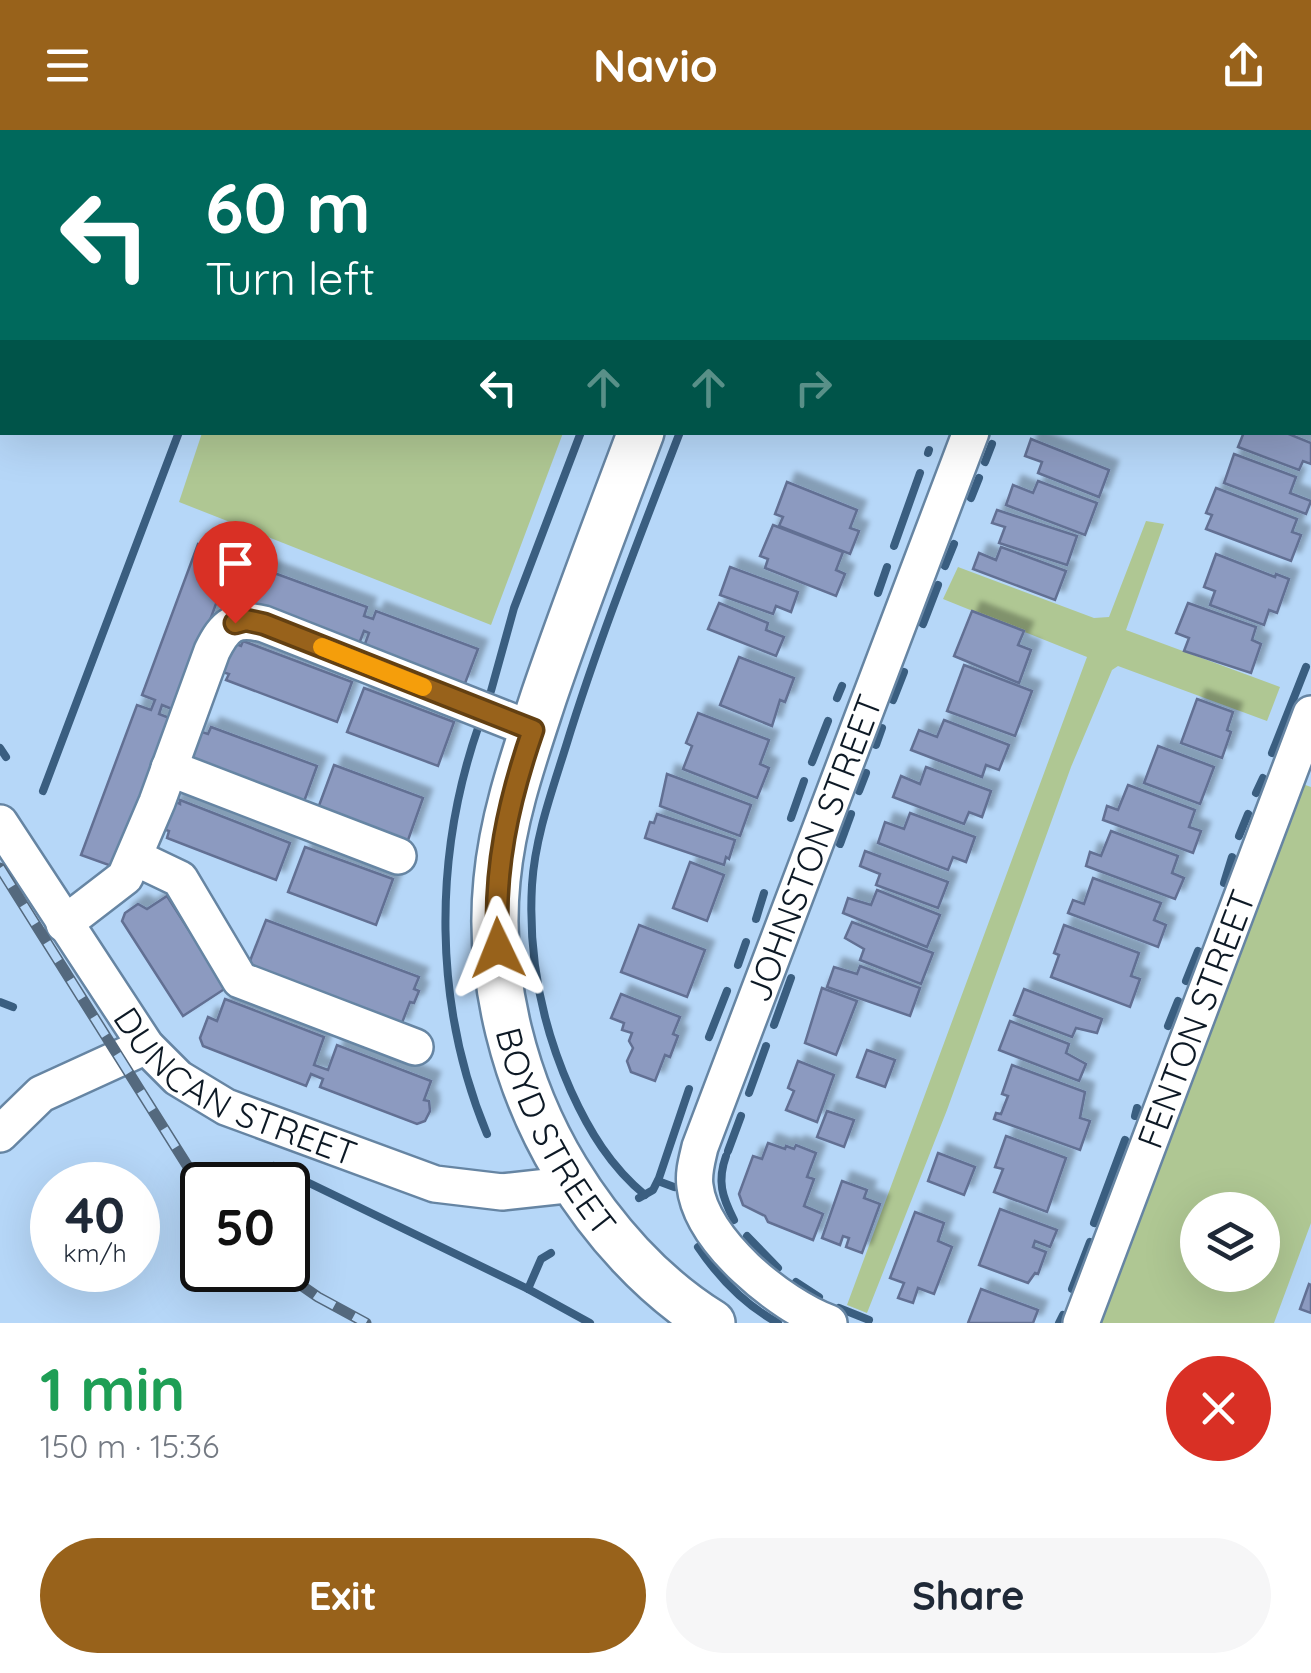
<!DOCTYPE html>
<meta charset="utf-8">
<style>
:root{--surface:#fff;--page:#f6f6f7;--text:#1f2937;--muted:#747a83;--accent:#98621b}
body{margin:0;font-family:Quicksand,sans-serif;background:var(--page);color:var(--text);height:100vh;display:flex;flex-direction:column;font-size:38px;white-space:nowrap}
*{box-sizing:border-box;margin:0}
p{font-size:32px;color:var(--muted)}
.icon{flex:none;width:55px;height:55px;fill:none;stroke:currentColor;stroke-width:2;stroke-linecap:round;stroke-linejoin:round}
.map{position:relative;height:1193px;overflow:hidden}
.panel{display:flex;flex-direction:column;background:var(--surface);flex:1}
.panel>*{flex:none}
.hud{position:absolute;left:0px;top:0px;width:1312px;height:305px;box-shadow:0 10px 40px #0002;background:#00695c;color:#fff;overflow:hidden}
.tools{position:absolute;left:1180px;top:1062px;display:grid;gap:20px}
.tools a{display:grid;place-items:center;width:100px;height:100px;border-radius:50%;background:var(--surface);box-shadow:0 10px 40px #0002;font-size:50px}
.speed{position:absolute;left:30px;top:1032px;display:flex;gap:20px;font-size:50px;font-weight:700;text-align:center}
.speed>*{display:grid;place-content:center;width:130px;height:130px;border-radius:50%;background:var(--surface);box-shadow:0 10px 40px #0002;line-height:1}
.speed small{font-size:25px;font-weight:400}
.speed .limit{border:5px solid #111;border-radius:15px;background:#fff;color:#111}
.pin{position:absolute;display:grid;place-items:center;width:85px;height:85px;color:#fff;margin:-102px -42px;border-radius:50% 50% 50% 0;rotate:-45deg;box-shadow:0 0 10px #0007}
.pin .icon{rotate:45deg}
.me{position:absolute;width:110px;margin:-55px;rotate:358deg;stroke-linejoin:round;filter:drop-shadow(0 0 8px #0008)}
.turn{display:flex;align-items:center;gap:35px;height:210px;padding:0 40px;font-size:45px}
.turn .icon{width:130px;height:130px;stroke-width:2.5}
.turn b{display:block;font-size:70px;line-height:85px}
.lanes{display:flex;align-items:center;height:95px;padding:0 40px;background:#0003;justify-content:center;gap:50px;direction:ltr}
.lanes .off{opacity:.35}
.round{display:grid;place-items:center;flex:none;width:105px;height:105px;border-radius:52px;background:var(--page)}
.head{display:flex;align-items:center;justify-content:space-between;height:170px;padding:0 40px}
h1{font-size:60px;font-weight:700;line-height:75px;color:#1e9e55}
.button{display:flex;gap:20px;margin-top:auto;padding:20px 40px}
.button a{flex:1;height:115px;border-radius:60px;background:var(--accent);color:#fff;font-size:40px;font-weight:700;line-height:115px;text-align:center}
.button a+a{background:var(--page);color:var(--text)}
header{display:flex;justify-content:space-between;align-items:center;height:130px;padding:0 40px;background:var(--accent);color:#fff;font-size:45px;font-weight:700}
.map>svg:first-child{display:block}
.green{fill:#afc793;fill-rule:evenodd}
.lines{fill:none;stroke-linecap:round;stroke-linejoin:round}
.stream{stroke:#3a5e80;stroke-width:8}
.building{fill:#8c9ac0;stroke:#626f93;stroke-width:2.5;filter:url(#shadow)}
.minor-casing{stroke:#6685a3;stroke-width:40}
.major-casing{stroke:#6685a3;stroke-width:50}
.minor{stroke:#fff;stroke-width:35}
.major{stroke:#fff;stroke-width:45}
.rail-casing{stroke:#54697e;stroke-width:11}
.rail{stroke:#b6d7f8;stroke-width:8;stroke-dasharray:22;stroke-linecap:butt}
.route-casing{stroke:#634012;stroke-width:25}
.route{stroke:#98621b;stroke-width:18}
.slow{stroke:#f59e0b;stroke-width:18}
.labels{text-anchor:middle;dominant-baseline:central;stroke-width:8;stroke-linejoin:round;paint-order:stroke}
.street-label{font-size:35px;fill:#0d1925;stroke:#b6d7f8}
</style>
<header><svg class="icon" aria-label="menu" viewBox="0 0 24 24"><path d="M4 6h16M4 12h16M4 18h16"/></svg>Navio<svg class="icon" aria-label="share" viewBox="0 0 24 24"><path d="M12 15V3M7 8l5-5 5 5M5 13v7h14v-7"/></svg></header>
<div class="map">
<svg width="1311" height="1193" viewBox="0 0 1311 1193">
<defs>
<filter id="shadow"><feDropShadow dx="9" dy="-9" stdDeviation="2.5" flood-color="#0004"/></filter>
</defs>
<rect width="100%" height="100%" fill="#b6d7f8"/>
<g class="green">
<polygon points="202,303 202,302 563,303 491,495 179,372"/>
<polygon points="1146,391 1164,394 1126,500 1280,557 1267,591 1118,536 1112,540 1071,637 947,980 867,1183 847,1175 1087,527 943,469 958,437 1094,488 1109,487"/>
<path d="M 1297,652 L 1311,657 L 1311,1093 L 1274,1193 L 1093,1193 ZM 1198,1080 L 1262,1080 L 1262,1145 L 1198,1145 Z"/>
</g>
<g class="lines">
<g class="stream">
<polyline points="697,2 698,0"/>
<polyline points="798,2 799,0"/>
<polyline points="928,323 929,320"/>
<polyline points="985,332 992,314"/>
<polyline points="971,368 979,348"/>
<polyline points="894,416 920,343"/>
<polyline points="945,436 954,414"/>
<polyline points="878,463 887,437"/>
<polyline points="923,494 938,455"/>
<polyline points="491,561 514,478 581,302"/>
<polyline points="837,568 842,556"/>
<polyline points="893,570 904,542"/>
<path d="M 479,595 C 433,727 433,874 487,1004"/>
<polyline points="876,615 882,598"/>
<polyline points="0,618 6,627"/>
<polyline points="1272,623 1306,537"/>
<polyline points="812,632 828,591"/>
<polyline points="43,661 179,302"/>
<polyline points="859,661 866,643"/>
<polyline points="1256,663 1263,648"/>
<polyline points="791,688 804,651"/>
<polyline points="1239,706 1248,684"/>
<polyline points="840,714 851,684"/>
<polyline points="1224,753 1232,727"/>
<polyline points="756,789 764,763"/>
<polyline points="738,835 746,812"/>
<polyline points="1186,851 1198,821"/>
<polyline points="0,872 13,877"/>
<polyline points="774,895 791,848"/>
<polyline points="1168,896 1178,871"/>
<polyline points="709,907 727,861"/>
<polyline points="749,963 766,916"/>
<polyline points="1135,986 1137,978"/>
<polyline points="728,1021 741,986"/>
<path d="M 726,1026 C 717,1051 722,1067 734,1090"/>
<polyline points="274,1036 528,1159 590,1193"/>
<polyline points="658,1051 674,1057"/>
<path d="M 645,1065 C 611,1037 589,1001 571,961 C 542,896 528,826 532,755 C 535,707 552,661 566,616 C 599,509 640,406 680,302"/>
<polyline points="639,1068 653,1060 659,1048 689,959"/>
<polyline points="1094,1093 1125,1010"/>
<polyline points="747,1106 778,1138"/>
<path d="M 698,1117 C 719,1148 745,1175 778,1193"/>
<polyline points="796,1152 819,1167"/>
<polyline points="528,1159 541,1129 551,1123"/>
<polyline points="1072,1159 1090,1112"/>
<polyline points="839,1178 869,1190"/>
<polyline points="1059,1193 1063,1185"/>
</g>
</g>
<g class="building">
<polygon points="1133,0 1169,0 1176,2 1132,2"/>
<polygon points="1244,302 1284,302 1311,313 1311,334 1303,331 1299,340 1238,317"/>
<polygon points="1031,309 1109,340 1099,367 1038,343 1042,332 1025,326"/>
<polygon points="1234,324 1296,347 1290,363 1311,371 1306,384 1224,353"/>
<polygon points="1038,351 1097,373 1085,405 1006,375 1013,355 1033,363"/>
<polygon points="787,352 857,380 850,398 859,401 850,424 779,396 783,387 775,384"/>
<polygon points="1216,358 1297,389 1292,402 1301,405 1291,431 1206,399 1212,385 1206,383"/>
<polygon points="997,380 1077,406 1067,435 999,413 1005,397 992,393"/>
<polygon points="773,395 843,422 836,440 845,444 836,466 765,438 768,429 760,426"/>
<polygon points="198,414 233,427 177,581 162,575 159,584 172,589 117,738 81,725 137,575 151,580 155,570 142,565"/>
<polygon points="1001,417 1066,441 1055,470 973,439 979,423 996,430"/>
<polygon points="1216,424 1275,447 1276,444 1289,449 1277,483 1269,480 1264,495 1210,475 1215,461 1204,457"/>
<polygon points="730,437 798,462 791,482 776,476 773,484 720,465"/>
<polygon points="266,440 367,477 364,486 373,489 376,481 478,519 464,556 363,519 369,503 364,501 357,519 252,479"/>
<polygon points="719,473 768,493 766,500 784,507 776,526 708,499"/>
<polygon points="1188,473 1256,497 1252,510 1261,514 1251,543 1184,521 1189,508 1176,503"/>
<polygon points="972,481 1024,501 1018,515 1031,520 1019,553 954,526"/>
<polygon points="243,511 352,552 337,592 226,550 229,544 222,542 233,513 241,516"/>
<polygon points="739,527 794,548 785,572 780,570 772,596 720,575"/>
<polygon points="964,535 1032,561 1015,606 947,581"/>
<polygon points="364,558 454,592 438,636 347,602"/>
<polygon points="1197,569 1233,582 1227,600 1231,602 1222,628 1181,613"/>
<polygon points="698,583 769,610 760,634 769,638 757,668 683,639 692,616 686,613"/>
<polygon points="944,590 1009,615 999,640 986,635 982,647 911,620 919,600 937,607"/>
<polygon points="211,597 317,636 302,677 189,629 199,601 208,604"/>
<polygon points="1158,616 1214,637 1200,674 1144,653"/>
<polygon points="334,635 423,668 407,713 317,681"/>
<polygon points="926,637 991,661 982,687 969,682 964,694 893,667 901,646 920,654"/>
<polygon points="667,644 751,675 740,706 660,676"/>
<polygon points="1128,655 1195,680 1189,697 1201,701 1193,723 1103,690 1107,676 1118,680"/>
<polygon points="180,670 290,713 276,750 167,708 169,701 163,699 174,671 180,674"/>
<polygon points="910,683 975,707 966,732 953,727 948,740 878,713 885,692 904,699"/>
<polygon points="657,684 735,710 729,729 726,727 724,735 645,708 650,692 654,693"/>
<polygon points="1111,701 1178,726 1172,743 1184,748 1175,769 1086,736 1090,722 1101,726"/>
<polygon points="305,717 393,749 376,795 288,762"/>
<polygon points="865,721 948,752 938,778 876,755 880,744 860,736"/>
<polygon points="690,732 724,745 707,791 673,778"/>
<polygon points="1093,748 1161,773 1154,790 1166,795 1158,817 1068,783 1073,770 1084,774"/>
<polygon points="877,760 940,785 927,817 843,783 848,768 871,775"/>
<polygon points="167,766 226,858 183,886 122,791 125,783 138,774 147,779"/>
<polygon points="266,790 419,847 414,859 419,861 414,873 410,872 400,898 246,841"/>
<polygon points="852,792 933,823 921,854 860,830 864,819 845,808"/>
<polygon points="639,795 705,820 687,867 621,842"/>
<polygon points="1064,795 1139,823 1131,846 1140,849 1130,877 1051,847 1059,825 1054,823"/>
<polygon points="860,836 920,858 910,886 827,857 834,837 857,844"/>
<polygon points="822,858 857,871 836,925 805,913"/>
<polygon points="1024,859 1102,889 1097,903 1076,898 1072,907 1014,885"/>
<polygon points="621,864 680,887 673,904 678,906 670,927 665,925 655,951 631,942 627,931 633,918 629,911 632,903 622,900 624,893 611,888"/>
<polygon points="225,869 324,907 314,935 328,940 337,915 431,951 424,970 429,971 430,981 425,991 417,994 320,957 323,949 311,944 306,956 203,916 200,908 208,887 217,891"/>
<polygon points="1010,891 1069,914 1066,923 1086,934 1079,951 999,920"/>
<polygon points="867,920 895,930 885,957 857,947"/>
<polygon points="798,931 834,945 817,992 786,980 794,961 788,958"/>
<polygon points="1012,935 1085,962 1080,988 1090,991 1080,1020 994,989 996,983 1001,984 1008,966 1002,964"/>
<polygon points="827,981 854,990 844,1017 817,1007"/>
<polygon points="1006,1006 1066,1028 1047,1082 994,1062 1003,1039 995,1037"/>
<polygon points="768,1013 785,1019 786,1016 794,1019 796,1015 816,1023 807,1047 814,1049 804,1076 823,1084 813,1110 768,1092 765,1086 743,1075 739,1064 753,1026 762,1029"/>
<polygon points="938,1023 975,1037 964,1065 928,1051"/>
<polygon points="842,1051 867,1060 864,1068 880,1074 862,1123 846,1117 849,1108 843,1106 840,1115 822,1108"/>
<polygon points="1000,1079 1057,1100 1050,1117 1035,1111 1033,1117 1046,1122 1038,1144 1035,1143 1028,1153 979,1135"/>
<polygon points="915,1082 944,1093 938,1111 952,1117 934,1164 918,1158 913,1173 898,1168 904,1153 890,1148"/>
<polygon points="1309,1154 1311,1155 1311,1183 1300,1179"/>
<polygon points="981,1159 1038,1180 1033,1193 968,1193"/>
</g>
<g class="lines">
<defs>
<g id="minor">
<polyline points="1084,2 1085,0"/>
<polyline points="169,638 398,726"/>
<path id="s1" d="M 0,693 L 146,916 L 178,948 L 226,977 L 435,1054 L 502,1062 L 575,1054"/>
<polyline points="136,728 180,749 240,850 415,917"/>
<path d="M 64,794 L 125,747 L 157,672 L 212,521 C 225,495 234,487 264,494 L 533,600"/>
<polyline points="0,1004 41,964 146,916"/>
<path id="s2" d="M 829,1193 C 780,1175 701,1111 695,1056 C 693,1043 697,1030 700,1017 L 971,302"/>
<path id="s3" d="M 1081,1193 L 1311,584"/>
</g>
<g id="major">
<polyline points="771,2 772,0"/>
<path id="s4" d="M 641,302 C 608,390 574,478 544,566 C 524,627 503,686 497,750 C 487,849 515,956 566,1040 C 602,1099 652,1156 712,1193"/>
</g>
</defs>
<use href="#minor" class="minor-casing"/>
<use href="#major" class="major-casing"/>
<use href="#minor" class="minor"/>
<use href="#major" class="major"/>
<defs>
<g id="rail">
<polyline points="0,738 202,1059"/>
<polyline points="279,1140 318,1167 366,1193"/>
</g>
</defs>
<use href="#rail" class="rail-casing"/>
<use href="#rail" class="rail"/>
</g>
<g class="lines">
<defs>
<path id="route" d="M 235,493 L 246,490 L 264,494 L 533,600 C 508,672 493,741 498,818"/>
</defs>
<use href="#route" class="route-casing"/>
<use href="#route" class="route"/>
<polyline class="slow" points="322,517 423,557"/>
</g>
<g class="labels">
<g class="street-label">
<text stroke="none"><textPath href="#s2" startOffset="558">JOHNSTON STREET</textPath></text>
<text stroke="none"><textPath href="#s3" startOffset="325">FENTON STREET</textPath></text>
<text stroke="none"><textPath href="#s1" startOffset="365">DUNCAN STREET</textPath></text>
<text stroke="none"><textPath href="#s4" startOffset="735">BOYD STREET</textPath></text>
</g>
</g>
</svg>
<div class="tools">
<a><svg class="icon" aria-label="layers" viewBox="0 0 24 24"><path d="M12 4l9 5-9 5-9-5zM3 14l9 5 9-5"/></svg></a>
</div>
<div class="speed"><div>40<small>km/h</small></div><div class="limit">50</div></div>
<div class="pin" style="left:235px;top:493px;background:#d93025"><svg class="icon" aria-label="arrive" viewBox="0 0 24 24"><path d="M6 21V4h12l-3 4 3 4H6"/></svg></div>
<svg class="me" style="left:498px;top:818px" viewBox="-20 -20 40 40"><path d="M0-17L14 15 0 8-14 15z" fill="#98621b" stroke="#fff" stroke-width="4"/></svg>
<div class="hud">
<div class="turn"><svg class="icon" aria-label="left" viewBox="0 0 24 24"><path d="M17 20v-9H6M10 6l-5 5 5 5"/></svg><div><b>60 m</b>Turn left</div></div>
<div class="lanes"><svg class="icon" aria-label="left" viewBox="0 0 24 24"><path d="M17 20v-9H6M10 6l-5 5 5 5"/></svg><svg class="icon off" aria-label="ahead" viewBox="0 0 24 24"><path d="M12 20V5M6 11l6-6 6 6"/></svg><svg class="icon off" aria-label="ahead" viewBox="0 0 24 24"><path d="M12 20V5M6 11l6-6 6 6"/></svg><svg class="icon off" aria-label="right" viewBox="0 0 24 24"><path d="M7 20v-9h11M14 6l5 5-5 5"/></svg></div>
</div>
</div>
<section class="panel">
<div class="head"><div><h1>1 min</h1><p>150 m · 15:36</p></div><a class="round" style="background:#d93025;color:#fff"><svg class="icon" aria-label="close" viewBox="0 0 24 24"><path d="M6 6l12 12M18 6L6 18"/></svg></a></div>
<div class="button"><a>Exit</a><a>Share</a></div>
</section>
